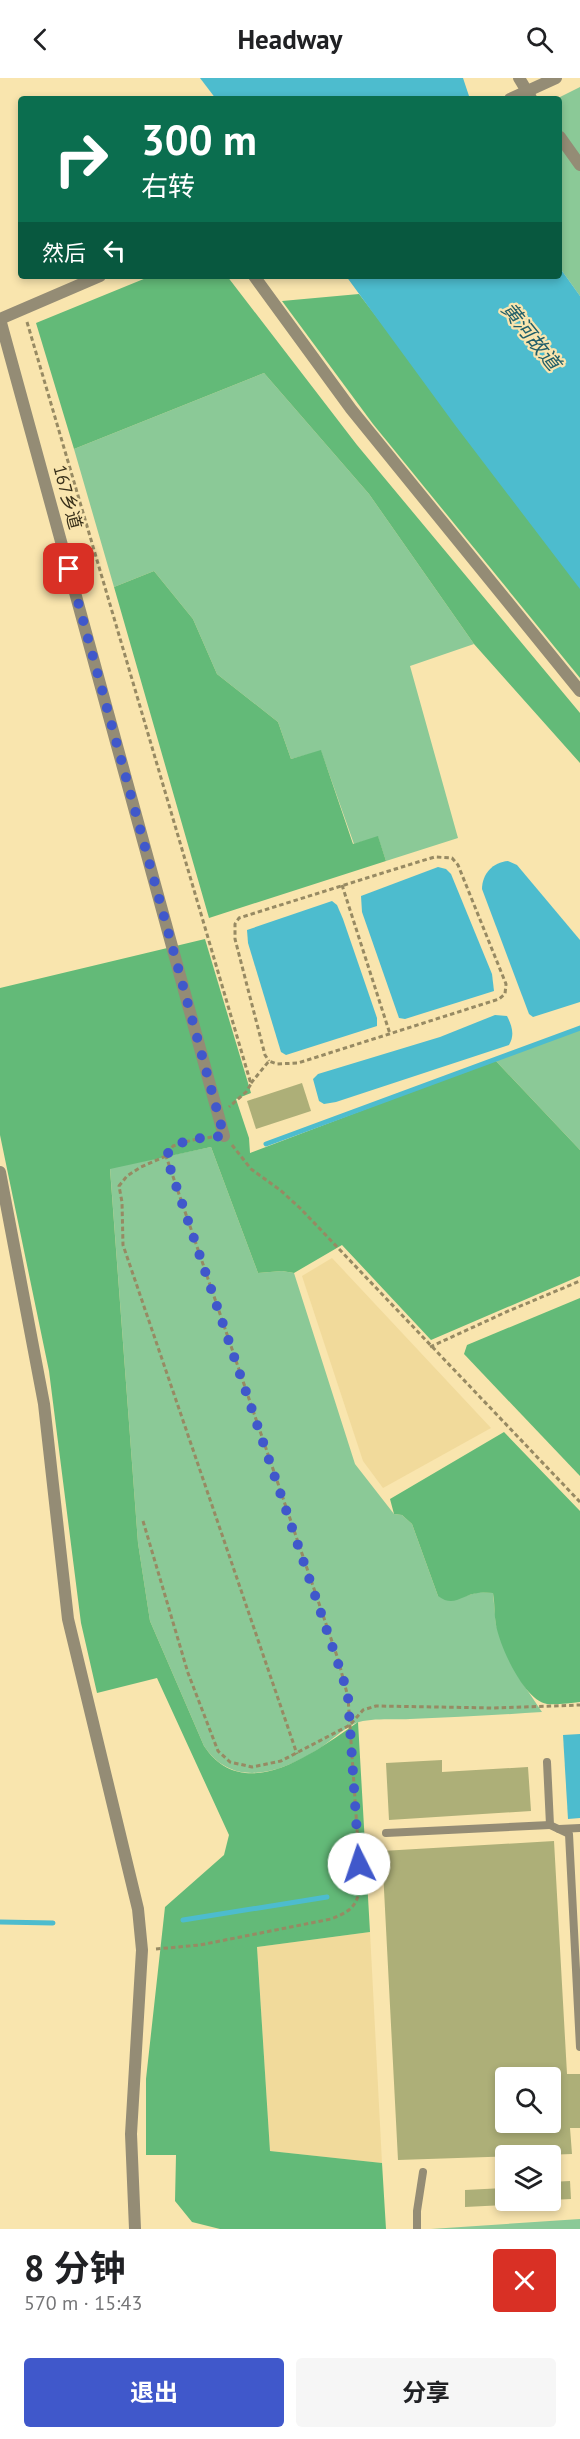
<!DOCTYPE html>
<html lang="zh">
<meta charset="utf-8">
<style>
:root{--surface:#fff;--page:#f6f6f6;--text:#202124;--muted:#757577;--accent:#4058cb}
body{margin:0;font-family:"PT Sans","Noto Sans SC",sans-serif;background:var(--page);color:var(--text);height:100vh;display:flex;flex-direction:column;font-size:22px;white-space:nowrap}
*{box-sizing:border-box;margin:0}
p{font-size:20px;color:var(--muted)}
.icon{flex:none;width:33px;height:33px;fill:none;stroke:currentColor;stroke-width:2;stroke-linecap:round;stroke-linejoin:round}
.map{position:relative;height:2151px;overflow:hidden}
.sheet{display:flex;flex-direction:column;background:var(--surface);flex:1}
.sheet>*{flex:none}
.top-card{position:absolute;left:18px;top:18px;width:544px;height:183px;border-radius:6px;box-shadow:0 3px 9px #0003;background:#0b6e4f;color:#fff;overflow:hidden}
.tools{position:absolute;left:495px;top:1989px;display:grid;gap:12px}
.tools a{display:grid;place-items:center;width:66px;height:66px;border-radius:6px;background:var(--surface);box-shadow:0 3px 9px #0003;font-size:30px}
.pin{position:absolute;display:grid;place-items:center;width:51px;height:51px;color:#fff;margin:-26px;border-radius:12px;box-shadow:0 3px 9px #0006}
.me{position:absolute;width:66px;margin:-33px;rotate:356deg;stroke-linejoin:round;filter:drop-shadow(0 0 4px #0008)}
.turn{display:flex;align-items:center;gap:21px;height:126px;padding:0 24px;font-size:27px}
.turn .icon{width:78px;height:78px;stroke-width:2.5}
.turn b{display:block;font-size:42px;line-height:51px}
.then{display:flex;align-items:center;height:57px;padding:0 24px;background:#0003;gap:12px;font-size:22px}
.round{display:grid;place-items:center;flex:none;width:63px;height:63px;border-radius:6px;background:var(--page)}
.head{display:flex;align-items:center;justify-content:space-between;height:102px;padding:0 24px}
h1{font-size:36px;font-weight:700;line-height:45px}
.cta{display:flex;gap:12px;margin-top:auto;padding:12px 24px}
.cta a{flex:1;height:69px;border-radius:6px;background:var(--accent);color:#fff;font-size:24px;font-weight:700;line-height:69px;text-align:center}
.cta a+a{background:var(--page);color:var(--text)}
header{display:flex;justify-content:space-between;align-items:center;height:78px;padding:0 24px;background:var(--surface);font-size:27px;font-weight:700}
.map>svg:first-child{display:block}
.built{fill:#f1da9b}
.green{fill:#8bc997}
.forest{fill:#63ba78}
.water{fill:#4dbcce}
.lines{fill:none;stroke-linecap:round;stroke-linejoin:round}
.stream{stroke:#4dbcce;stroke-width:5}
.building{fill:#adaf78;fill-rule:evenodd}
.path{stroke:#978a63;stroke-width:3;stroke-dasharray:4.5 3;stroke-linecap:butt}
.lane{stroke:#948c75;stroke-width:8}
.street{stroke:#948c75;stroke-width:12}
.route{stroke:#4058cb;stroke-width:10;stroke-dasharray:0 18}
.labels{text-anchor:middle;dominant-baseline:central;stroke-width:4.5;stroke-linejoin:round;paint-order:stroke}
.street-label{font-size:18px;fill:#38301a;stroke:#f9e5ae}
.water-label{font-size:20px;font-style:italic;fill:#215e68;stroke:#f9e5ae}
</style>
<header><svg class="icon" aria-label="back" viewBox="0 0 24 24"><path d="M15 5l-7 7 7 7"/></svg>Headway<svg class="icon" aria-label="search" viewBox="0 0 24 24"><circle cx="10" cy="10" r="6"/><path d="M15 15l6 6"/></svg></header>
<div class="map">
<svg width="580" height="2151" viewBox="0 0 580 2151">
<rect width="100%" height="100%" fill="#f9e5ae"/>
<g class="built">
<polygon points="332,1180 491,1350 383,1410 363,1383 302,1198"/>
<polygon points="370,1854 382,2085 270,2073 257,1869"/>
</g>
<g class="green">
<polygon points="580,9 580,218 560,190 560,21 556,21"/>
<polygon points="264,295 369,416 474,566 410,588 458,760 386,783 378,759 354,766 321,673 291,681 278,644 217,596 193,541 154,493 114,509 74,371"/>
<polygon points="580,952 580,1072 495,982"/>
<path d="M 211,1069 L 258,1195 L 282,1193 L 294,1195 L 355,1386 L 394,1436 L 402,1437 L 412,1446 L 438,1518 L 459,1520 L 479,1514 L 493,1515 L 496,1547 L 519,1600 L 542,1634 C 498,1637 454,1639 410,1641 C 394,1642 374,1640 359,1644 C 347,1647 329,1665 317,1672 C 280,1695 233,1711 204,1668 L 150,1543 L 138,1465 L 110,1090 Z"/>
<polygon points="580,2141 580,2151 431,2151"/>
</g>
<g class="forest">
<polygon points="151,198 227,198 357,367 580,635 580,685 474,566 369,416 264,295 74,371 36,245"/>
<polygon points="359,216 580,502 580,600 373,346 282,223"/>
<polygon points="154,493 193,541 217,596 278,644 291,681 321,672 353,766 378,758 386,783 209,840 114,509"/>
<path d="M 205,861 L 251,1015 L 236,1021 L 249,1060 L 250,1075 L 495,982 L 580,1072 L 580,1198 L 431,1262 L 342,1167 L 294,1195 L 282,1193 L 258,1195 L 211,1069 L 110,1091 L 138,1465 L 150,1543 L 204,1668 C 245,1729 316,1673 358,1644 L 370,1854 L 257,1869 L 270,2073 L 382,2085 L 386,2151 L 220,2151 L 192,2144 L 175,2123 L 176,2077 L 146,2077 L 146,2001 L 165,1829 L 224,1777 L 229,1757 L 157,1600 L 97,1615 L 81,1545 L 49,1293 L 0,1057 L 0,910 Z"/>
<polygon points="580,1220 580,1398 464,1276 467,1267"/>
<path d="M 504,1354 L 580,1433 L 580,1624 C 570,1625 557,1627 547,1626 C 524,1622 500,1569 496,1547 C 494,1537 495,1526 493,1515 C 488,1515 483,1514 478,1515 C 461,1517 454,1530 438,1518 L 412,1446 L 402,1437 L 394,1436 L 390,1421 Z"/>
</g>
<g class="water">
<polygon points="200,0 463,0 470,21 216,21"/>
<polygon points="560,190 580,218 580,511 455,347 346,198 560,198"/>
<path d="M 508,783 L 517,787 L 580,862 L 580,924 L 533,939 L 529,936 L 482,811 C 482,796 493,784 508,783 Z"/>
<polygon points="438,789 446,791 451,796 492,896 494,913 405,941 399,940 362,834 361,818"/>
<polygon points="332,823 337,827 343,841 377,940 377,948 286,977 281,974 248,865 247,852"/>
<path d="M 495,937 L 507,938 C 512,948 515,957 509,967 L 336,1024 L 324,1026 L 319,1023 L 313,1001 L 318,996 L 440,959 Z"/>
<polygon points="580,1656 580,1740 568,1741 563,1657"/>
</g>
<g class="lines">
<g class="stream">
<polyline points="266,1066 580,950"/>
<polyline points="183,1842 327,1819"/>
<polyline points="0,1844 53,1845"/>
</g>
</g>
<g class="building">
<polygon points="302,1005 311,1033 256,1051 247,1023"/>
<polygon points="442,1682 442,1694 528,1689 531,1733 389,1742 386,1685"/>
<path d="M 554,1763 L 567,1996 L 580,1996 L 580,2050 L 570,2050 L 572,2076 L 398,2082 L 382,1773 ZM 506,2000 L 550,2000 L 550,2044 L 506,2044 Z"/>
<polygon points="570,2103 571,2121 550,2122 550,2104"/>
<polygon points="504,2110 505,2127 465,2129 465,2112"/>
</g>
<g class="lines">
<g class="path">
<polyline points="27,244 251,1006 246,1014 229,1029"/>
<polyline points="342,807 390,956"/>
<polyline points="251,1005 269,983 277,986 298,985 499,921 505,916 506,906 502,896 458,787 452,780 435,779 421,783 239,840 235,846 235,861 265,977 269,983"/>
<polyline points="212,1059 192,1062 173,1068 166,1078 141,1089 127,1098 119,1108 122,1124 123,1167 297,1676"/>
<polyline points="232,1067 251,1091 280,1112 300,1130 580,1424"/>
<polyline points="430,1269 506,1234 580,1203"/>
<polyline points="143,1443 188,1595 218,1673 230,1684 252,1689 281,1683 350,1647 363,1632 376,1628 494,1630 580,1627"/>
<path d="M 156,1871 L 200,1867 L 331,1841 C 351,1833 355,1830 361,1809 L 348,1619 L 338,1581 L 166,1078"/>
</g>
<g class="lane">
<polyline points="547,1684 550,1747 569,1756 580,1969"/>
<polyline points="559,1751 580,1750"/>
<polyline points="386,1755 550,1747"/>
<polyline points="417,2151 417,2133 423,2094"/>
</g>
<g class="street">
<polyline points="519,0 531,20"/>
<polyline points="510,21 556,0"/>
<polyline points="560,59 580,87"/>
<polyline points="254,198 351,331 580,613"/>
<polyline points="0,241 224,1058"/>
<polyline points="0,241 100,198"/>
<polyline points="0,1094 44,1326 68,1541 138,1831 142,1872 131,2056 135,2151"/>
</g>
</g>
<g class="lines">
<path class="route" d="M 69,491 L 224,1058 C 203,1060 178,1059 166,1078 L 343,1600 L 348,1619 L 359,1786"/>
</g>
<g class="labels">
<g class="street-label">
<text transform="translate(68 419) rotate(75)">167乡道</text>
</g>
<g class="water-label">
<text transform="translate(531 258) rotate(51)">黄河故道</text>
</g>
</g>
</svg>
<div class="tools">
<a><svg class="icon" aria-label="search" viewBox="0 0 24 24"><circle cx="10" cy="10" r="6"/><path d="M15 15l6 6"/></svg></a>
<a><svg class="icon" aria-label="layers" viewBox="0 0 24 24"><path d="M12 4l9 5-9 5-9-5zM3 14l9 5 9-5"/></svg></a>
</div>
<div class="pin" style="left:69px;top:491px;background:#d93025"><svg class="icon" aria-label="arrive" viewBox="0 0 24 24"><path d="M6 21V4h12l-3 4 3 4H6"/></svg></div>
<svg class="me" style="left:359px;top:1786px" viewBox="-20 -20 40 40"><circle r="19" fill="#fff"/><path d="M0-13L10 11 0 6-10 11z" fill="#4058cb"/></svg>
<div class="top-card">
<div class="turn"><svg class="icon" aria-label="right" viewBox="0 0 24 24"><path d="M7 20v-9h11M14 6l5 5-5 5"/></svg><div><b>300 m</b>右转</div></div>
<div class="then">然后<svg class="icon" aria-label="left" viewBox="0 0 24 24"><path d="M17 20v-9H6M10 6l-5 5 5 5"/></svg></div>
</div>
</div>
<section class="sheet">
<div class="head"><div><h1>8 分钟</h1><p>570 m · 15:43</p></div><a class="round" style="background:#d93025;color:#fff"><svg class="icon" aria-label="close" viewBox="0 0 24 24"><path d="M6 6l12 12M18 6L6 18"/></svg></a></div>
<div class="cta"><a>退出</a><a>分享</a></div>
</section>
